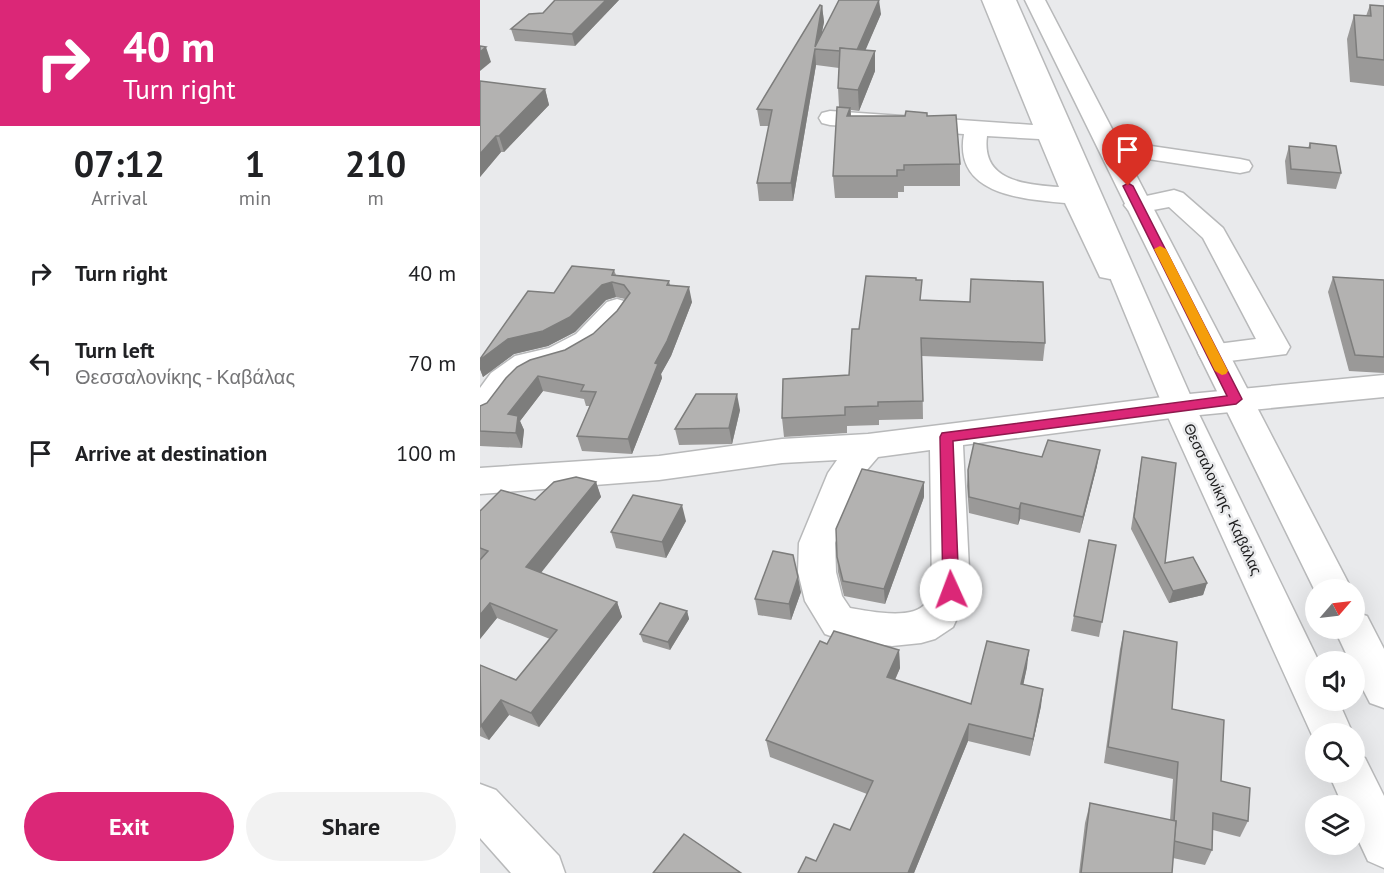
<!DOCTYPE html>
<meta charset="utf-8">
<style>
:root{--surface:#fff;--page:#f2f2f2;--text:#202124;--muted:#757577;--accent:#db2777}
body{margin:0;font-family:"PT Sans",sans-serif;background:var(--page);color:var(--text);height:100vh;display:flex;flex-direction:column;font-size:22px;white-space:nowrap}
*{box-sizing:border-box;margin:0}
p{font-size:20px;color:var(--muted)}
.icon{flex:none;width:33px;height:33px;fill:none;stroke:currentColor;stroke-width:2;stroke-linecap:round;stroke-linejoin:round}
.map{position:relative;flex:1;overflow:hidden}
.panel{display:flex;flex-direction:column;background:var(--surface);width:480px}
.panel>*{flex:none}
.hud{background:#db2777;color:#fff;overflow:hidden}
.needle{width:39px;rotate:62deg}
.controls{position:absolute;left:825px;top:579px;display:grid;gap:12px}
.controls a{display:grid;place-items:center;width:60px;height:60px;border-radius:50%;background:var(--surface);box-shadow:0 6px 24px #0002;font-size:30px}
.pin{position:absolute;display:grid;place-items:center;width:51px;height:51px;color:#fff;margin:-62px -26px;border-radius:50% 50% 50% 0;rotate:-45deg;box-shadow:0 0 6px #0007}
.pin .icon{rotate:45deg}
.me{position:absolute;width:66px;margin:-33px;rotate:358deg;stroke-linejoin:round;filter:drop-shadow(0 0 4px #0008)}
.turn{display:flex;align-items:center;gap:21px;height:126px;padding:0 24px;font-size:27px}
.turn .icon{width:78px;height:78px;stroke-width:2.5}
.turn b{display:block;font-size:42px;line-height:51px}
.eta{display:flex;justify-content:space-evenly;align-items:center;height:102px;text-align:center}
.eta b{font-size:36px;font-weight:700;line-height:42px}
.button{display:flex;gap:12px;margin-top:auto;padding:12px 24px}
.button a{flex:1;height:69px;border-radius:36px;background:var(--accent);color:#fff;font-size:24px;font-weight:700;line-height:69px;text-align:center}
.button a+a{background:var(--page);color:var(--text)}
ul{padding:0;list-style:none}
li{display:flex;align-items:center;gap:18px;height:90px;padding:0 24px}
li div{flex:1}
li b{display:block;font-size:22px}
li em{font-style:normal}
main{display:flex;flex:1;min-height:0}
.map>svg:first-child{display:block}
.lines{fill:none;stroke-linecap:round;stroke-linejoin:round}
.minor-casing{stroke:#b8b9ba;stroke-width:3}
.major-casing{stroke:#b8b9ba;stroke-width:3}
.minor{fill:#fff;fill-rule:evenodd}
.major{fill:#fff;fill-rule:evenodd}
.wall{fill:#9a9998}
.shaded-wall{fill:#7d7d7c}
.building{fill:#b3b2b1;stroke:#7d7d7c;stroke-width:1.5}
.route{fill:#db2777;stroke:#8e194d;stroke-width:1.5}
.slow{fill:#f59e0b}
.labels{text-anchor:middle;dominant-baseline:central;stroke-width:5;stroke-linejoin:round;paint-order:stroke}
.street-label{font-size:15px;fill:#1e1e1f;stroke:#e9eaec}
</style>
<main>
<section class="panel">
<div class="hud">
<div class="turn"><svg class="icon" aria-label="right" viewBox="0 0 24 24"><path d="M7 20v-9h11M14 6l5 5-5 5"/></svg><div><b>40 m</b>Turn right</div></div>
</div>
<div class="eta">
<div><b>07:12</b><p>Arrival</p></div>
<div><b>1</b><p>min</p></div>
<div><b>210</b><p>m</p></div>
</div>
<ul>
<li><svg class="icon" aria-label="right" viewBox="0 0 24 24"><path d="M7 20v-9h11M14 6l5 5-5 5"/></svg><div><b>Turn right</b></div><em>40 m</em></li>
<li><svg class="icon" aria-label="left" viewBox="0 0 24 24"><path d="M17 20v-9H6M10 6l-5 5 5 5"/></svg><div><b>Turn left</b><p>Θεσσαλονίκης - Καβάλας</p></div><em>70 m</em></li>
<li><svg class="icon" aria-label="arrive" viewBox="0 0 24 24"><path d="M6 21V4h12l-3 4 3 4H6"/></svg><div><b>Arrive at destination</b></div><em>100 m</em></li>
</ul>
<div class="button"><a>Exit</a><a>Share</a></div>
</section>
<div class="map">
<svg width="904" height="873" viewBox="0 0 904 873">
<rect width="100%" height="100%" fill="#e9eaec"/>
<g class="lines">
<defs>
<g id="minor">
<path d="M 502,0 L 522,0 L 608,196 L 644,271 L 640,277 L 630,279 L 620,277 L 585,203 C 543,199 473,195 484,134 L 350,125 L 342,123 L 339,118 L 342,113 L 350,111 L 553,125 ZM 507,136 L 559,139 L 579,187 C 545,184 501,182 507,136 Z"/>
<polygon points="630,140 760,159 769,161 772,166 769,171 760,173 622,152 618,147 622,142"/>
<polygon points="694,190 703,193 743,228 810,347 806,354 733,363 722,360 718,353 722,346 776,339 723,238 689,207 657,213 648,210 644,205 648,200"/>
<path d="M 137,299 L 147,302 L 151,308 C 136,331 116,352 89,363 C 67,372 54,368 34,386 C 21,399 19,417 0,422 L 0,388 L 11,373 L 35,356 L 69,348 L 96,334 L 127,302 Z"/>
<path d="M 904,375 L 904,397 L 699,417 L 483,445 L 490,590 L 473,627 L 455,639 L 441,643 L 412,646 L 359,639 L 345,634 L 325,601 L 318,572 L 319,543 L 348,473 L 357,460 L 302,463 L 179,480 L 0,494 L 0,468 L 179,456 L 302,439 L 388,434 L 699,395 ZM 450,450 L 452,590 C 450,594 448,600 446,603 C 433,621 389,611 370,608 L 362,596 L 356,572 L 355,543 L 380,478 L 398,457 Z"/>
<polygon points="0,784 16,790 79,856 85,873 31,873 0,838"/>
</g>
<g id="major">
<polygon points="516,0 536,0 715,406 839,662 836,662 836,700 858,700 873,734 836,734 836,744 683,406"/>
<polygon points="545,0 565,0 872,590 836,590 836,593"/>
<polygon points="874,612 887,616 904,649 904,708 890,703 874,672 874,662 870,662 854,628 874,628"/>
<polygon points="874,753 885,758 904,796 904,868 888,861 874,831 874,806 863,806 848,772 874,772"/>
</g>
</defs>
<use href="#minor" class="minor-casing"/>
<use href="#major" class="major-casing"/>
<use href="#minor" class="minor"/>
<use href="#major" class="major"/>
</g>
<g class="wall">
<polygon points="139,0 95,46 35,41 31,29 63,13"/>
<polygon points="890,5 904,6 904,86 870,82 867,39 874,15 886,16"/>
<polygon points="342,6 344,22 341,35 401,14 385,50 395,51 395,71 379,111 371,110 371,116 447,116 480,164 480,186 424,186 424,192 418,192 418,198 355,198 353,176 359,107 358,88 359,68 336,65 313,201 279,201 277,183 289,126 280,126 277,109"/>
<polygon points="0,81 65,89 69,105 24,152 21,152 0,177"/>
<polygon points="830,143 861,173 856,189 807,184 805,161 809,146 828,148"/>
<polygon points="134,270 136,275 189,281 190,285 212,302 191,356 181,374 182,378 152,454 102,451 97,436 110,406 106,406 104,399 63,391 40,421 44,430 42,448 0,446 0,406 7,403 85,350 113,334 137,311 145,299 136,297 126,300 95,332 68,346 34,354 3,377 0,369 0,359 74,293"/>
<polygon points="853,277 904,280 904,373 869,371 848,292"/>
<polygon points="442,300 565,343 563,361 442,356 443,419 399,420 399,425 367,426 367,433 304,437 302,418 369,375 379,329"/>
<polygon points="260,410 252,444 199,445 195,429"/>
<polygon points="562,457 617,466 600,533 540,519 538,525 489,513 487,486 488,470"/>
<polygon points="662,457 685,563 727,583 723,595 689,603 651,529"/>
<polygon points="116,482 121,497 60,573 137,602 142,617 59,727 29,715 9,740 0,736 0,665 36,680 70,639 17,618 0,639 0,511 55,500"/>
<polygon points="444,497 405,604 364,596 358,572 357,557"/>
<polygon points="206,521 186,558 136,548 131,532"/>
<polygon points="636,545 619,637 591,631 594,616"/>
<polygon points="321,592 311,620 278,615 275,599"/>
<polygon points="207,611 209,619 190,650 163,642 160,634"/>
<polygon points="644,631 692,709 768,821 760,837 733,830 732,850 725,865 693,858 692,873 599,873 605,823 610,803 690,820 693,779 624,763 640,649"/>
<polygon points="419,650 420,668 415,680 491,704 547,667 543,684 561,706 550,756 488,741 434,873 318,873 336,861 370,830 387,794 290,757 286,740"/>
</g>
<g class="shaded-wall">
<polygon points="126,0 139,0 95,46 92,34"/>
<polygon points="399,0 401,14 377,70 376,53"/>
<polygon points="342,6 344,22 339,49 335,47"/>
<polygon points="6,47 11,62 0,71 0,52"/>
<polygon points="335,49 336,65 313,201 311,183"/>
<polygon points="395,51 395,71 379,111 378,90"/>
<polygon points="65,89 69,105 24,152 19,136"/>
<polygon points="370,108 372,129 367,116"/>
<polygon points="16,136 21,152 0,177 0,154"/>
<polygon points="132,282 136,297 126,300 95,332 68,346 34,354 3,377 0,369 0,360 28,339 122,285"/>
<polygon points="209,287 212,302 191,356 181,374 182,378 152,454 148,439 175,363"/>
<polygon points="58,376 63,391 40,421 44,430 42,448 28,414"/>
<polygon points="257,394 260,410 252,444 249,428"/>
<polygon points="620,450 617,466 600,533 603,517"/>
<polygon points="116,482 121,497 53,583 46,567"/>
<polygon points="444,482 444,497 405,604 404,589"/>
<polygon points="541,503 540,519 538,525 539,509"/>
<polygon points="202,505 206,521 186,558 182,542"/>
<polygon points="318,577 321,592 311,620 309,604"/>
<polygon points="727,583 723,595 689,603 693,591"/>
<polygon points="137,602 142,617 59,727 51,713"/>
<polygon points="10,603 17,618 0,639 0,615"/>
<polygon points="207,611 209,619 190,650 188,642"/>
<polygon points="419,650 420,668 408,695 407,677"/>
<polygon points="549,650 547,667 540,701 541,684"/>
<polygon points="563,689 561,706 550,756 553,739"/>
<polygon points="21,700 29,715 9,740 1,726"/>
<polygon points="489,724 488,741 434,873 428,873"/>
</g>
<g class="building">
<polygon points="75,0 126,0 92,34 31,29 49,14 63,13"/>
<polygon points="359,0 399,0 377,50 360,48 360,51 335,49 311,183 277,183 292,110 277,109 340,5 342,6 335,47"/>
<polygon points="890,5 904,6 904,60 877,57 874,15 891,16"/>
<polygon points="0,46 6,47 0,52"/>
<polygon points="360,48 395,51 378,90 358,88"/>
<polygon points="0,81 65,89 19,136 16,136 0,154"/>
<polygon points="357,107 370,108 367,116 425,116 426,111 447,113 447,116 476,115 480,164 424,165 424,170 417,170 417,176 353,176"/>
<polygon points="830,143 856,146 861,173 811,169 809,146 830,148"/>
<polygon points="92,266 134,270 132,275 189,281 187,285 209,287 187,341 175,363 178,364 148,439 97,436 116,392 101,391 104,385 58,376 28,414 38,416 36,433 0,431 0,406 7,403 26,378 37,367 50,360 85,350 113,334 137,311 150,293 144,285 132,282 122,285 90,317 63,331 28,339 0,360 0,359 48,291 74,293"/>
<polygon points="386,276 436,278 436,280 442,280 440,300 490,302 491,279 563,282 565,343 441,338 443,401 398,402 398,406 365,407 365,415 302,418 303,379 369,375 372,329 379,329"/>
<polygon points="853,277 904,280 904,357 875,355"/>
<polygon points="216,394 257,394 249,428 195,429"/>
<polygon points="568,440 620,450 603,517 541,503 539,509 489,497 488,470 494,443 562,457"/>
<polygon points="662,457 696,463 685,563 713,557 727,583 693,591 654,517"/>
<polygon points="382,469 444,482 404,589 363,581 357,557 356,529"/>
<polygon points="96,477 116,482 46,567 137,602 51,713 21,700 1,726 0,665 36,680 77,630 10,603 0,615 0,560 8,551 0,548 0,511 21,490 55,500 74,482"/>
<polygon points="153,495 202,505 182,542 131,532"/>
<polygon points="609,540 636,545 622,622 594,616"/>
<polygon points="293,551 313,555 318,577 309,604 275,599"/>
<polygon points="180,603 207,611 188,642 160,634"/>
<polygon points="354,631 419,650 407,677 491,704 507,641 549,650 541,684 563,689 553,739 489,724 428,873 318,873 326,857 336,861 354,824 370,830 393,781 286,740 340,641 347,644"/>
<polygon points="644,631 697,642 692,709 744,720 741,781 770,788 768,821 733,813 732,850 694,841 696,821 694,821 698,762 628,747"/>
<polygon points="610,803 696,821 692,873 601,873"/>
<polygon points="204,834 261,873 173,873"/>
</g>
<polygon class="route" points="648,183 653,186 762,399 756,404 473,441 479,590 476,594 471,596 465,594 463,590 460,437 462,433 747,396 643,186"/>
<polygon class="slow" points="680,246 686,249 748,371 746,374 742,375 735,371 674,249"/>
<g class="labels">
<g class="street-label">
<text transform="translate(743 499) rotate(65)">Θεσσαλονίκης - Καβάλας</text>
</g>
</g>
</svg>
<div class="controls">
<a><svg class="needle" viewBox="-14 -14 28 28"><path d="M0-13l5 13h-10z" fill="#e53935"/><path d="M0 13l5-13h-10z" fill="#757577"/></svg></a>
<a><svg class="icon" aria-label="sound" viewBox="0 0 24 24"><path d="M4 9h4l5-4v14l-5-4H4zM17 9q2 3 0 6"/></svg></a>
<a><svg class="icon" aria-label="search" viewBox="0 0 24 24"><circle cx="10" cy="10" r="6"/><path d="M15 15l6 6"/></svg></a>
<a><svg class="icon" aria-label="layers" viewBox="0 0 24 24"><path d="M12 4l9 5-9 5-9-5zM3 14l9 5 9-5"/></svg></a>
</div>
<div class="pin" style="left:648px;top:186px;background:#d93025"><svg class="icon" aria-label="arrive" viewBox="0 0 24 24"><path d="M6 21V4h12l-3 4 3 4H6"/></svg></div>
<svg class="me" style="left:471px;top:590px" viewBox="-20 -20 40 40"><circle r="19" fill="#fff"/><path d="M0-13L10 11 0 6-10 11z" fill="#db2777"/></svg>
</div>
</main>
